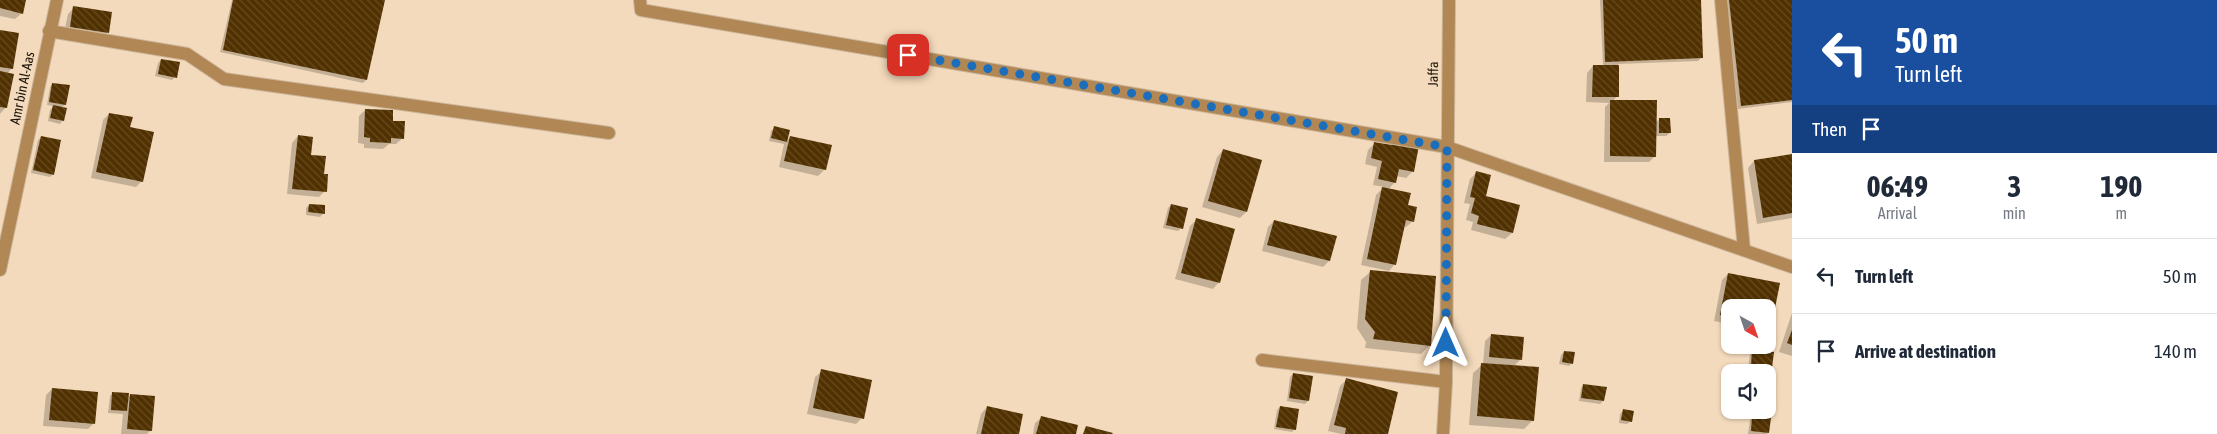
<!DOCTYPE html>
<style>
:root{--surface:#fff;--page:#f2f2f3;--text:#1f2937;--muted:#747a83;--line:#e0e1e3}
body{margin:0;font-family:"Asap Condensed",sans-serif;background:var(--page);color:var(--text);height:100vh;display:flex;flex-direction:column;font-size:19px;white-space:nowrap}
*{box-sizing:border-box;margin:0}
p{font-size:16px;color:var(--muted)}
.icon{flex:none;width:28px;height:28px;fill:none;stroke:currentColor;stroke-width:2;stroke-linecap:round;stroke-linejoin:round}
.map{position:relative;flex:1;overflow:hidden}
.side{display:flex;flex-direction:column;background:var(--surface);width:425px}
.side>*{flex:none}
.banner{background:#1a4fa0;color:#fff;overflow:hidden}
.needle{width:32px;rotate:140deg}
.tools{position:absolute;left:1721px;top:299px;display:grid;gap:10px}
.tools a{display:grid;place-items:center;width:55px;height:55px;border-radius:10px;background:var(--surface);box-shadow:0 1px 4px #0004;font-size:25px}
.pin{position:absolute;display:grid;place-items:center;width:42px;height:42px;color:#fff;margin:-21px;border-radius:10px;box-shadow:0 2px 8px #0006}
.me{position:absolute;width:55px;margin:-28px;rotate:0deg;stroke-linejoin:round;filter:drop-shadow(0 0 4px #0008)}
.turn{display:flex;align-items:center;gap:18px;height:105px;padding:0 20px;font-size:22px}
.turn .icon{width:65px;height:65px;stroke-width:2.5}
.turn b{display:block;font-size:35px;line-height:42px}
.then{display:flex;align-items:center;height:48px;padding:0 20px;background:#0003;gap:10px;font-size:19px}
.eta{display:flex;justify-content:space-evenly;align-items:center;height:85px;text-align:center}
.eta b{font-size:30px;font-weight:700;line-height:35px}
ul{padding:0;list-style:none}
li{display:flex;align-items:center;gap:15px;height:75px;padding:0 20px;border-top:1px solid var(--line)}
li div{flex:1}
li b{display:block;font-size:19px}
li em{font-style:normal}
main{display:flex;flex:1;min-height:0}
.map>svg:first-child{display:block}
.shadow{fill:#0003}
.building{fill:url(#building-back-hatch)}
.lines{fill:none;stroke-linecap:round;stroke-linejoin:round}
.minor-casing{stroke:#cdb79c;stroke-width:14}
.minor{stroke:#b08755;stroke-width:12}
.route{stroke:#1b6ebc;stroke-width:9;stroke-dasharray:0 16.2}
.labels{text-anchor:middle;dominant-baseline:central;stroke-width:5;stroke-linejoin:round;paint-order:stroke}
.street-label{font-size:14px;fill:#1e150a;stroke:#f4dabc}
</style>
<main>
<div class="map">
<svg width="1792" height="434" viewBox="0 0 1792 434">
<defs>
<pattern id="building-back-hatch" width="6" height="6" patternUnits="userSpaceOnUse" patternTransform="scale(1.25)"><rect width="6" height="6" fill="#513100"/><path d="M-1 5l2 2M0 0l6 6M5-1l2 2" fill="none" stroke="#664c24"/></pattern>
</defs>
<rect width="100%" height="100%" fill="#f4dabc"/>
<g class="shadow">
<polygon points="0,0 24,0 22,13 15,19 0,16"/>
<polygon points="232,0 384,0 366,80 363,83 220,52"/>
<polygon points="1600,0 1699,0 1701,58 1698,61 1618,64 1617,96 1613,101 1655,123 1660,119 1670,133 1666,136 1655,136 1655,156 1649,162 1604,162 1605,107 1609,103 1586,102 1587,73 1593,66 1603,66"/>
<polygon points="1726,0 1792,0 1792,102 1738,109"/>
<polygon points="74,8 108,32 101,38 64,33 68,14"/>
<polygon points="0,31 12,68 7,74 6,107 0,114"/>
<polygon points="161,60 175,77 172,80 155,76 158,63"/>
<polygon points="53,84 65,105 61,108 63,120 60,124 48,121 50,110 54,106 47,105 50,87"/>
<polygon points="365,110 403,138 396,144 389,144 383,149 364,148 364,144 358,143 359,116"/>
<polygon points="109,114 129,128 142,181 136,187 91,178 103,120"/>
<polygon points="774,128 788,131 786,142 790,137 825,169 818,176 779,167 784,144 769,141 771,131"/>
<polygon points="298,136 325,191 319,197 287,194 292,143"/>
<polygon points="1394,136 1412,172 1406,178 1396,176 1395,182 1388,190 1406,206 1413,221 1406,227 1403,227 1395,264 1389,271 1361,265 1376,195 1384,187 1373,185 1377,167 1365,164 1368,150 1375,143 1387,146"/>
<polygon points="41,137 53,174 50,177 31,173 38,140"/>
<polygon points="1223,150 1246,212 1240,218 1202,207 1217,157"/>
<polygon points="1792,155 1792,218 1757,224 1748,168 1754,161"/>
<polygon points="1476,173 1484,197 1512,233 1505,239 1471,230 1473,222 1466,220 1470,204 1464,203 1470,179"/>
<polygon points="309,205 323,214 320,217 306,215 306,208"/>
<polygon points="1171,205 1181,228 1178,231 1163,228 1168,208"/>
<polygon points="1196,220 1219,282 1213,289 1175,279 1190,226"/>
<polygon points="1274,221 1335,237 1329,261 1323,267 1262,251 1268,227"/>
<polygon points="1370,272 1430,345 1421,354 1365,348 1366,342 1357,328 1361,280"/>
<polygon points="1728,274 1778,284 1772,317 1768,322 1768,308 1730,308 1729,324 1714,321 1722,280"/>
<polygon points="1792,313 1792,356 1779,352"/>
<polygon points="1491,335 1521,359 1513,367 1533,420 1524,429 1469,425 1473,373 1483,364 1485,341"/>
<polygon points="1768,337 1773,338 1772,348 1768,352 1771,367 1768,370 1748,368 1750,354 1754,351 1755,345 1768,345"/>
<polygon points="1564,352 1572,363 1569,366 1559,364 1561,355"/>
<polygon points="822,371 862,418 856,424 807,414 815,377"/>
<polygon points="1293,374 1308,401 1305,404 1287,401 1290,377"/>
<polygon points="1346,380 1386,434 1341,434 1328,431 1340,386"/>
<polygon points="1584,385 1603,401 1600,404 1579,401 1581,388"/>
<polygon points="52,389 94,423 88,429 43,426 46,395"/>
<polygon points="113,393 127,398 131,395 151,430 147,434 121,434 123,414 108,413 110,396"/>
<polygon points="987,407 1018,434 976,434 981,414"/>
<polygon points="1280,407 1295,429 1292,432 1274,429 1277,410"/>
<polygon points="1623,411 1631,421 1627,424 1619,423 1620,414"/>
<polygon points="1042,417 1075,434 1033,434 1035,423"/>
<polygon points="1753,417 1768,433 1767,434 1748,434 1750,420"/>
</g>
<g class="building">
<polygon points="0,0 26,0 23,14 0,8"/>
<polygon points="233,0 385,0 367,80 223,50"/>
<polygon points="1603,0 1701,0 1703,58 1605,62"/>
<polygon points="1729,0 1792,0 1792,100 1741,106"/>
<polygon points="73,6 112,12 109,33 70,27"/>
<polygon points="0,30 19,33 13,69 0,67"/>
<polygon points="161,59 180,62 177,78 158,74"/>
<polygon points="1593,65 1619,65 1619,97 1592,97"/>
<polygon points="0,71 14,74 7,108 0,107"/>
<polygon points="52,83 70,85 66,105 49,102"/>
<polygon points="1610,100 1657,100 1656,157 1610,156"/>
<polygon points="53,105 67,108 64,121 50,118"/>
<polygon points="365,109 393,110 393,121 405,121 404,139 391,138 391,143 370,142 370,138 364,137"/>
<polygon points="109,113 133,117 130,127 154,132 143,182 96,172"/>
<polygon points="1659,118 1670,118 1671,133 1659,133"/>
<polygon points="774,126 790,130 787,142 771,138"/>
<polygon points="1394,134 1420,140 1414,172 1399,169 1396,183 1378,179 1382,161 1371,158 1374,142 1392,145"/>
<polygon points="298,135 313,137 311,155 326,156 324,174 328,174 327,192 292,189"/>
<polygon points="41,136 61,140 54,175 33,170"/>
<polygon points="790,136 832,145 826,170 784,161"/>
<polygon points="1223,149 1262,160 1247,212 1208,201"/>
<polygon points="1792,154 1792,213 1763,218 1754,160"/>
<polygon points="1476,171 1491,175 1486,196 1520,205 1513,233 1477,224 1479,216 1471,213 1475,198 1470,197"/>
<polygon points="1382,187 1411,193 1408,205 1417,207 1414,222 1406,220 1396,265 1367,259"/>
<polygon points="309,204 325,205 325,214 308,212"/>
<polygon points="1171,204 1188,208 1183,229 1166,225"/>
<polygon points="1196,218 1235,229 1220,283 1181,273"/>
<polygon points="1274,220 1337,236 1330,261 1267,245"/>
<polygon points="1370,270 1436,276 1431,346 1373,339 1375,332 1365,319"/>
<polygon points="1728,273 1780,283 1773,318 1768,317 1768,308 1730,308 1730,317 1720,315"/>
<polygon points="1792,330 1792,345 1787,343"/>
<polygon points="1491,334 1524,337 1522,360 1489,357"/>
<polygon points="1768,336 1774,336 1773,349 1757,347 1757,345 1768,345"/>
<polygon points="1752,349 1774,352 1772,368 1751,366"/>
<polygon points="1564,351 1575,352 1573,364 1562,362"/>
<polygon points="1481,363 1539,367 1534,421 1477,416"/>
<polygon points="821,369 872,380 864,419 813,408"/>
<polygon points="1293,373 1313,376 1309,401 1289,398"/>
<polygon points="1346,378 1398,392 1388,434 1345,434 1346,428 1334,425"/>
<polygon points="1583,384 1607,387 1604,401 1581,398"/>
<polygon points="52,388 98,392 95,424 49,420"/>
<polygon points="112,392 129,393 127,411 111,410"/>
<polygon points="130,394 155,396 152,431 127,429"/>
<polygon points="987,406 1023,414 1019,434 981,434"/>
<polygon points="1280,406 1299,409 1296,430 1276,427"/>
<polygon points="1623,409 1634,411 1632,422 1621,420"/>
<polygon points="1041,416 1078,425 1076,434 1036,434"/>
<polygon points="1752,416 1771,418 1769,433 1751,431"/>
<polygon points="1086,426 1113,433 1112,434 1083,434"/>
</g>
<g class="lines">
<defs>
<g id="minor">
<polyline points="640,0 641,10 1447,147 1792,267"/>
<polyline points="1721,0 1744,250"/>
<polyline points="49,31 187,54 224,79 609,133"/>
<polyline points="0,270 57,0"/>
<polyline points="1262,360 1446,382"/>
<polyline points="1443,434 1446,382 1449,0"/>
</g>
</defs>
<use href="#minor" class="minor-casing"/>
<use href="#minor" class="minor"/>
</g>
<g class="lines">
<polyline class="route" points="908,55 1447,147 1446,343"/>
</g>
<g class="labels">
<g class="street-label">
<text transform="translate(1433 74) rotate(-89)">Jaffa</text>
<text transform="translate(22 88) rotate(-78)">Amr bin Al-Aas</text>
</g>
</g>
</svg>
<div class="tools">
<a><svg class="needle" viewBox="-14 -14 28 28"><path d="M0-13l5 13h-10z" fill="#e53935"/><path d="M0 13l5-13h-10z" fill="#747a83"/></svg></a>
<a><svg class="icon" aria-label="sound" viewBox="0 0 24 24"><path d="M4 9h4l5-4v14l-5-4H4zM17 9q2 3 0 6"/></svg></a>
</div>
<div class="pin" style="left:908px;top:55px;background:#d93025"><svg class="icon" aria-label="arrive" viewBox="0 0 24 24"><path d="M6 21V4h12l-3 4 3 4H6"/></svg></div>
<svg class="me" style="left:1446px;top:343px" viewBox="-20 -20 40 40"><path d="M0-17L14 15 0 8-14 15z" fill="#1b6ebc" stroke="#fff" stroke-width="4"/></svg>
</div>
<section class="side">
<div class="banner">
<div class="turn"><svg class="icon" aria-label="left" viewBox="0 0 24 24"><path d="M17 20v-9H6M10 6l-5 5 5 5"/></svg><div><b>50 m</b>Turn left</div></div>
<div class="then">Then<svg class="icon" aria-label="arrive" viewBox="0 0 24 24"><path d="M6 21V4h12l-3 4 3 4H6"/></svg></div>
</div>
<div class="eta">
<div><b>06:49</b><p>Arrival</p></div>
<div><b>3</b><p>min</p></div>
<div><b>190</b><p>m</p></div>
</div>
<ul>
<li><svg class="icon" aria-label="left" viewBox="0 0 24 24"><path d="M17 20v-9H6M10 6l-5 5 5 5"/></svg><div><b>Turn left</b></div><em>50 m</em></li>
<li><svg class="icon" aria-label="arrive" viewBox="0 0 24 24"><path d="M6 21V4h12l-3 4 3 4H6"/></svg><div><b>Arrive at destination</b></div><em>140 m</em></li>
</ul>
</section>
</main>
